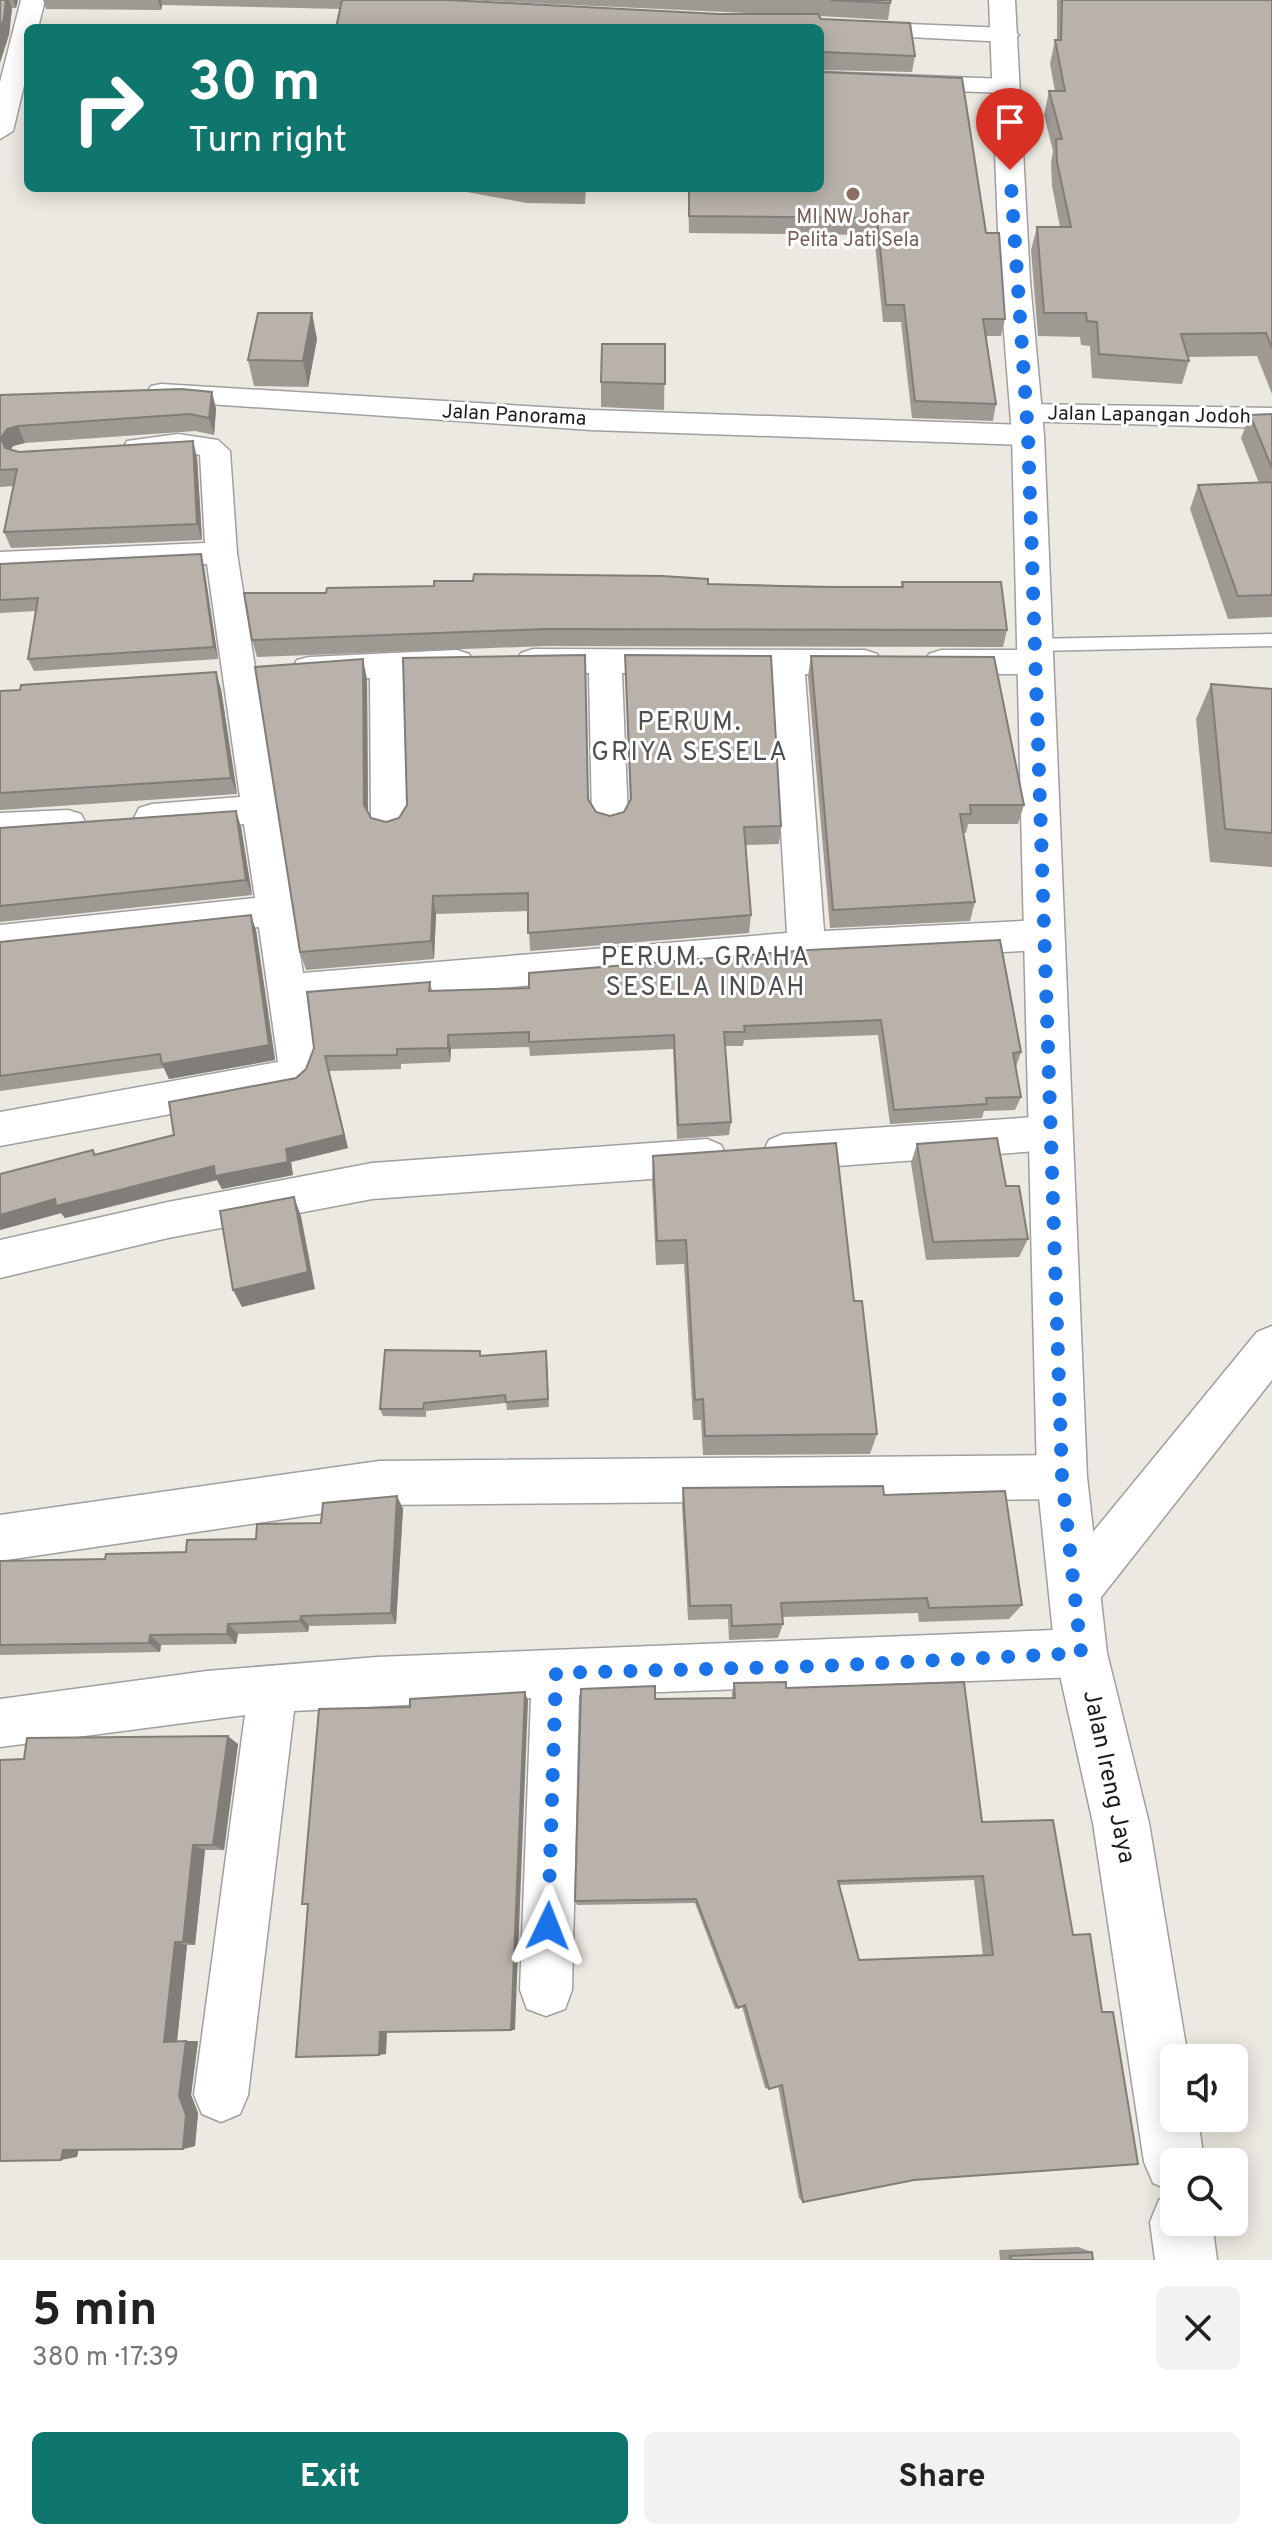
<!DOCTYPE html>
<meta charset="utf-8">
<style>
:root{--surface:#fff;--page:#f2f2f2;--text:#222;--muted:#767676;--accent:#0f766e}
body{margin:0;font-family:Overpass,sans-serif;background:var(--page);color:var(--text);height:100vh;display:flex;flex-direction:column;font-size:30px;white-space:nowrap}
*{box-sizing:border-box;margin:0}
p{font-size:26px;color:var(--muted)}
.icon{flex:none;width:44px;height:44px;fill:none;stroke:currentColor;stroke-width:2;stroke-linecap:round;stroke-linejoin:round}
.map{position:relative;height:2260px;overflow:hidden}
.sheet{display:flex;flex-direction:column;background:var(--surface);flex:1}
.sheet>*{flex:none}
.hud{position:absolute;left:24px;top:24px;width:800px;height:168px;border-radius:12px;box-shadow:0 4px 20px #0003;background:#0f766e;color:#fff;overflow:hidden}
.controls{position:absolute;left:1160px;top:2044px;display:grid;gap:16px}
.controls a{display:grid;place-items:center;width:88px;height:88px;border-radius:12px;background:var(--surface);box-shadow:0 4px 20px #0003;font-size:40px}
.pin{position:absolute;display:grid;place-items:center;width:68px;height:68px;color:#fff;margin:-82px -34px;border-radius:50% 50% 50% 0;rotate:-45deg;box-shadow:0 0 8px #0007}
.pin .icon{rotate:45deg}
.me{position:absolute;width:88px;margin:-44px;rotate:2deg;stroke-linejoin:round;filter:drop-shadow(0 0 6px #0008)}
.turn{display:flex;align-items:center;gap:28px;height:168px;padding:0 32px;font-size:36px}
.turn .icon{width:104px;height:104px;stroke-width:2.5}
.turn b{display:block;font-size:56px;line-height:68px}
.round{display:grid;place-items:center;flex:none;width:84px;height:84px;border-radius:12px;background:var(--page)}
.summary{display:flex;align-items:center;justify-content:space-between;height:136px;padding:0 32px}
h1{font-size:48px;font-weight:700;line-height:60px}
.action{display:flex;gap:16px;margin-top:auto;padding:16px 32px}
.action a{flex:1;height:92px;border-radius:12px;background:var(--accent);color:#fff;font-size:32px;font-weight:700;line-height:92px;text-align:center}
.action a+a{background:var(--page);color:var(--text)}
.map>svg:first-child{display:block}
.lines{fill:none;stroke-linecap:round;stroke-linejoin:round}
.service-casing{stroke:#9f9f9f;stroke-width:3}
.minor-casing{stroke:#9f9f9f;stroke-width:3}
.tertiary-casing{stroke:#9f9f9f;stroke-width:3}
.service{fill:#fff;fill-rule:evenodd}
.minor{fill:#fff;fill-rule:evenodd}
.tertiary{fill:#fff;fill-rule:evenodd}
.wall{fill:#9e9993;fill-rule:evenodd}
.shaded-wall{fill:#817d78}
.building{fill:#b8b2ab;stroke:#817d78;stroke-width:2;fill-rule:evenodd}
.route{stroke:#1a73e8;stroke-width:14;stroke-dasharray:0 25.2}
.education-dot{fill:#8d6e63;stroke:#fff;stroke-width:3}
.labels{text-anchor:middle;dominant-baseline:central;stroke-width:6;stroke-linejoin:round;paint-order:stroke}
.far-education-label{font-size:20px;fill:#785e54;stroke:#fff}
.far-street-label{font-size:20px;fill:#1b1b1b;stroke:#fff}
.street-label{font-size:24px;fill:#1b1b1b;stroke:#fff}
.neighbourhood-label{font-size:26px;letter-spacing:2px;fill:#4e4e4e;stroke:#fff}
</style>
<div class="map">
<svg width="1272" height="2260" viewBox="0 0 1272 2260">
<rect width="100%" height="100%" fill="#ebe9e1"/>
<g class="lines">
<defs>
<polygon id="service" points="1272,634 1272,646 1033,651 1025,645 1033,639"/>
<g id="minor">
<polygon points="21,0 45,0 38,28 28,28 28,69 13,131 0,139 0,82"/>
<polygon points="859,22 1007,28 1019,35 1007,42 850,34 847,29 850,24"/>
<polygon points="820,72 1006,79 1018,86 1006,93 820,86"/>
<polygon points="161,384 591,410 1028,425 1039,428 1043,435 1039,442 1028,445 591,430 151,400 146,393 151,386"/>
<polygon points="1026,404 1272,408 1272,428 1016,421 1011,414 1016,407"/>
<path d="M 178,434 L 218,440 L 230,451 L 237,553 L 303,973 L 787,933 L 772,674 L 622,673 L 628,818 L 623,828 L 610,832 L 597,828 L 592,818 L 589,673 L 533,673 L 521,669 L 516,661 L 521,653 L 533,649 L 865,650 L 877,654 L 882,662 L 877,670 L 865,674 L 805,674 L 824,931 L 1043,920 L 1056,924 L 1062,935 L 1056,946 L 1043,950 L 806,962 L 308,1004 C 313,1032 328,1071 299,1090 L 0,1146 L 0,1112 L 278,1062 L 259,927 L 0,955 L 0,925 L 255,898 L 244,824 L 152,832 L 139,828 L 134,818 L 139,808 L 152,804 L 240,797 L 207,564 L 0,574 L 0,552 L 205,543 L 200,455 C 176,448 151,461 127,455 L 123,448 L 127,441 Z"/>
<polygon points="457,650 469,654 474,662 469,670 403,677 407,824 402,834 389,838 376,834 371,824 370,678 309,681 297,678 292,669 297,660 309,657"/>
<polygon points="941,650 1033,650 1045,654 1050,662 1045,670 1033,674 941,674 929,670 924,662 929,654"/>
<polygon points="68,810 81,814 86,824 81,834 68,838 0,841 0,813"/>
<polygon points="1050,1116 1064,1121 1070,1133 1064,1145 1050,1150 783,1170 769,1164 763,1152 769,1140 783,1134"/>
<polygon points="707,1139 721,1145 727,1157 721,1169 707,1175 372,1199 168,1238 0,1278 0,1240 168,1202 372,1163"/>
<polygon points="1272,1326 1272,1380 1091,1610 1074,1616 1057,1610 1051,1593 1057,1576 1257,1332"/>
<polygon points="1062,1455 1078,1461 1085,1477 1078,1493 1062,1499 379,1505 0,1561 0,1515 379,1461"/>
<polygon points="1081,1629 1098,1636 1105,1653 1098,1670 1081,1677 579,1695 572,1990 565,2009 546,2016 527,2009 520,1990 531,1698 294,1711 248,2095 240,2114 221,2122 202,2114 194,2095 245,1715 0,1747 0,1699 207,1671 377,1657"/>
</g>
<g id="tertiary">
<polygon points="989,0 1015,0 1030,281 1044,435 1087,1477 1107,1653 1149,1823 1188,2058 1174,2058 1174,2118 1198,2118 1204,2162 1174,2162 1174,2192 1153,2183 1144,2162 1093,1823 1055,1653 1037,1477 1012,435 1000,281"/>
<polygon points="1174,2194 1174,2222 1212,2222 1217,2260 1155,2260 1150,2222 1159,2200"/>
</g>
</defs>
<use href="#service" class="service-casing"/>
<use href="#minor" class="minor-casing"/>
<use href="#tertiary" class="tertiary-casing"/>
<use href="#service" class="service"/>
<use href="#minor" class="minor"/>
<use href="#tertiary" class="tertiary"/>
</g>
<g class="wall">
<polygon points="0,0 18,0 16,8 12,8 9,35"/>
<polygon points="43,0 448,0 718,14 772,14 464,0 891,0 888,20 820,16 821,19 915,56 912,72 820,70 820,28 340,9 162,5 161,10 46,9"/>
<polygon points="1057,0 1272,0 1272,394 1257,356 1188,357 1189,361 1182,384 1092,378 1090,346 1081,345 1080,337 1038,336 1031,250 1037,227 1060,227 1052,186 1051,163 1053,151 1044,115 1049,91 1055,91 1050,64 1055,40 1057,40"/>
<polygon points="457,188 586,188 585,204 527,203 467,192"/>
<polygon points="688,188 820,188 986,233 1005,319 1001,336 986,336 996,404 993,421 912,418 901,322 883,322 874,235 689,233"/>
<polygon points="317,339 308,387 254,386 248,360"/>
<polygon points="665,344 664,410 601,407 601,382"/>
<polygon points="212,392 216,409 214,435 195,431 25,443 13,446 11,450 19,452 193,441 197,458 202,540 11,548 4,532 13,486 0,487 0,395"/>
<polygon points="1272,414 1272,617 1228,619 1190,509 1198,485 1259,483 1241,438 1250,415"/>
<polygon points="201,554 204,567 218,659 34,671 28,659 36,611 0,613 0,564"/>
<polygon points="902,582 1007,630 1003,647 546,646 257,657 252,640 326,593 708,584 901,587"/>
<polygon points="625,655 781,826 779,844 746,845 751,915 749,933 530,951 528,911 436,914 434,959 306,970 300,952 367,679 368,812 371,818 386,822 589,800 596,812 610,816 624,812 630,800"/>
<polygon points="811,656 1024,805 1018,824 968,824 966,833 963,833 975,902 970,921 830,928 808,676"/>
<polygon points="1211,684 1272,689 1272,867 1210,862 1196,719"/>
<polygon points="221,689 237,794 0,810 0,691"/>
<polygon points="241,827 252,895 0,922 0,828"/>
<polygon points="256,930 275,1060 169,1079 164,1068 0,1091 0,942"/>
<polygon points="809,950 1021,1052 1016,1067 1021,1097 1015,1110 984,1111 982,1118 890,1124 878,1035 744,1040 743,1046 725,1046 731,1122 729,1135 677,1139 673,1049 530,1056 529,1047 451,1049 450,1062 401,1064 401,1069 329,1071 348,1148 291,1162 293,1175 222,1189 217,1180 65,1218 61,1213 0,1230 0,1174 93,1150 96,1155 174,1135 296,1078 306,1069 430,982 432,991 529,988"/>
<polygon points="917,1144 1006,1186 1028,1239 1019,1257 926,1260 911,1163"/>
<polygon points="653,1156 854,1301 877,1434 870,1454 703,1455 701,1420 693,1420 684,1264 656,1265 652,1182"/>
<polygon points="547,1359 549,1407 507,1410 506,1403 426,1411 426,1417 383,1416 380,1409"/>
<polygon points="683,1488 884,1495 1022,1605 1009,1619 919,1622 918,1613 782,1617 783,1624 778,1638 729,1640 728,1619 688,1620 682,1505"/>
<polygon points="397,1496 403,1509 396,1624 309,1626 308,1632 238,1634 236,1644 161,1645 160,1652 0,1655 0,1561 105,1559 186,1552 256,1539 321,1523"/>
<path d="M 734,1683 L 786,1688 L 982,1822 L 1053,1820 L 914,2180 L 803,2202 L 799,2198 L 778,2086 L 769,2089 L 765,2088 L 742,2006 L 735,2009 L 695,1903 L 577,1905 L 575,1901 L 655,1699 L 732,1698 L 732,1693 ZM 974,1880 L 983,1956 L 859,1960 L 839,1885 Z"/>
<polygon points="238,1744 224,1850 205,1850 195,1945 187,1945 177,2041 198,2041 191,2095 198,2113 195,2146 183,2149 78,2150 77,2157 24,1759"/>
<polygon points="1078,2247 1092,2252 1093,2260 1000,2260 999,2250"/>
</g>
<g class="shaded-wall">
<polygon points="6,0 9,0 12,8 9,35 0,63 0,30"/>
<polygon points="13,0 18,0 16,8"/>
<polygon points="158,0 161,0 162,5 161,10"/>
<polygon points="312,313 317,339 308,387 303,361"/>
<polygon points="212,392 216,409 214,435 209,418"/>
<polygon points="18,426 25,443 13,446 7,455 1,438 7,429"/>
<polygon points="193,441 197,458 202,540 197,524"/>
<polygon points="201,554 204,567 218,659 214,647"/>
<polygon points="363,659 367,679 368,824 364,805"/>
<polygon points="216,672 221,689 237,794 231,778"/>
<polygon points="236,811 241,827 252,895 246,880"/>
<polygon points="433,896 436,914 434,959 431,941"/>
<polygon points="251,915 256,930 275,1060 169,1079 162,1064"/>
<polygon points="448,1035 451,1049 450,1062 448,1048"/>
<polygon points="325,1056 348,1148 291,1162 293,1175 222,1189 217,1180 65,1218 61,1213 0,1230 0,1215 55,1199 214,1166 286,1149"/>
<polygon points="294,1197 301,1216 315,1289 242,1307 233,1290"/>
<polygon points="397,1496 403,1509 396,1624 391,1613"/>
<polygon points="301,1616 309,1626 308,1632 300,1621"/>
<polygon points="228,1624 238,1634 236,1644 227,1634"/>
<polygon points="150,1635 161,1645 160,1652 149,1643"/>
<polygon points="525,1692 528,1701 515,2030 511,2030"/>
<polygon points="228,1736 238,1744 224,1850 213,1845"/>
<polygon points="193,1845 205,1850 195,1945 183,1942"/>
<polygon points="175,1942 187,1945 177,2042 164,2042"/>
<polygon points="380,2032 387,2033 386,2054 379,2055"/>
<polygon points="186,2041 198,2041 191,2095 198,2113 195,2146 183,2149 179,2096"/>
<polygon points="79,2148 77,2157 61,2160 63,2150"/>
</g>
<g class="building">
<polygon points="0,0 6,0 4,18 0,30"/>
<polygon points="342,0 448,0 718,14 818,14 821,19 910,23 915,56 822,52 820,61 820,28 336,28"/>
<polygon points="830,0 891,0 890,3"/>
<polygon points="1062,0 1272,0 1272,348 1266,333 1181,334 1189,361 1099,354 1097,322 1087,321 1086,313 1044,313 1037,227 1071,227 1057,162 1056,139 1062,139 1049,91 1065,91 1055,40 1061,40"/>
<polygon points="820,71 821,72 962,78 986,233 999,233 1005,319 983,319 996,404 915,401 904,305 886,305 877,218 689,216 689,188 820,188"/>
<polygon points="258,313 312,313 303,361 248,360"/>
<polygon points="602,344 665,344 665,384 601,382"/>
<polygon points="181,389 212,392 209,418 190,414 18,426 7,429 1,438 5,448 19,452 193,441 197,524 4,532 17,469 0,470 0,395"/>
<polygon points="1272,414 1272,468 1250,415"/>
<polygon points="1272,482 1272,595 1238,596 1198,485"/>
<polygon points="201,554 214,647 28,659 38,598 0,600 0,564"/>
<polygon points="474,574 662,576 708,579 708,584 820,587 903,587 902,582 1001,582 1007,630 545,629 252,640 244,593 326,593 327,588 434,586 434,581 473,581"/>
<polygon points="585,655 588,799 596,812 610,816 624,812 631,799 625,655 771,656 781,826 744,827 751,915 528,933 528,893 433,896 431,941 300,952 255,667 363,659 364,805 371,818 386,822 399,818 407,805 403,658"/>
<polygon points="811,656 994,657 1024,805 970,805 971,814 960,814 975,902 833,910"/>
<polygon points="216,672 231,778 0,793 0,691 20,690 21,685"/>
<polygon points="1211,684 1272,689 1272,833 1225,829"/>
<polygon points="236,811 246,880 0,906 0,828"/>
<polygon points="251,915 269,1045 162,1064 160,1054 0,1076 0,942"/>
<polygon points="1000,940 1021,1052 1013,1053 1021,1097 986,1098 987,1104 894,1110 881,1020 744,1026 745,1032 724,1032 731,1122 678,1125 674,1035 529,1042 529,1032 448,1035 448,1048 397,1049 397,1055 325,1056 344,1135 286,1149 288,1162 215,1176 214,1166 56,1206 55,1199 0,1215 0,1174 93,1150 94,1155 174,1135 169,1102 296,1078 306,1069 314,1048 307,992 430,982 429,991 529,988 529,973 809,950"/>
<polygon points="997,1138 1006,1186 1019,1186 1028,1239 933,1242 917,1144"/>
<polygon points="836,1143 854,1301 862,1301 877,1434 705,1436 703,1399 695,1400 686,1240 657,1241 653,1156"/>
<polygon points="294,1197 308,1272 233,1290 220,1211"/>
<polygon points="385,1350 480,1351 480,1356 546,1351 548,1399 506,1402 505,1395 424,1403 423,1409 380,1409"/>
<polygon points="883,1486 884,1495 1005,1491 1022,1605 929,1608 927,1598 781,1603 783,1624 732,1626 731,1605 690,1606 683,1488"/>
<polygon points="397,1496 391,1613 301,1616 300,1621 228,1624 227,1634 150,1635 149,1643 0,1645 0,1561 105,1559 106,1554 186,1552 187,1540 256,1539 257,1524 321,1523 323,1503"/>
<path d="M 786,1682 L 786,1688 L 964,1682 L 982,1822 L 1053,1820 L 1073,1935 L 1090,1934 L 1102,2012 L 1113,2012 L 1138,2164 L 914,2180 L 803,2202 L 782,2085 L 769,2089 L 745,2005 L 738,2008 L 696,1899 L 575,1901 L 581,1689 L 655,1686 L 655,1699 L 735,1698 L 734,1683 ZM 983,1876 L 993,1955 L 859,1960 L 838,1881 Z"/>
<polygon points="525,1692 511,2030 380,2032 379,2055 296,2057 308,1904 302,1904 319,1709 410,1707 410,1699"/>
<polygon points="228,1736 213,1845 193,1845 183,1942 175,1942 164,2042 186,2041 179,2096 186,2115 183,2149 63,2150 61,2160 0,2161 0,1760 24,1759 27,1738"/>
<polygon points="1092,2252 1093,2260 1011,2260 1010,2256"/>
</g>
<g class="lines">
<polyline class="route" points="548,1926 556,1673 821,1666 1081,1653 1062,1477 1028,435 1010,170"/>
</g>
<circle class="education-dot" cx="853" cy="194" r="8"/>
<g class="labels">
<g class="far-education-label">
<text x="853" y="218">MI NW Johar<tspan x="853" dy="23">Pelita Jati Sela</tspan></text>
</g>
<g class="far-street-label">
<text transform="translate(514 416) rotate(3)">Jalan Panorama</text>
<text transform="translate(1149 416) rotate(1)">Jalan Lapangan Jodoh</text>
</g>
<g class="street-label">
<text transform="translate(1108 1777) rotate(78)">Jalan Ireng Jaya</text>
</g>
<g class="neighbourhood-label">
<text x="690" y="723">PERUM.<tspan x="690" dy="30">GRIYA SESELA</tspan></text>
<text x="706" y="958">PERUM. GRAHA<tspan x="706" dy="30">SESELA INDAH</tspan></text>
</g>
</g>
</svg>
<div class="controls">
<a><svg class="icon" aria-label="sound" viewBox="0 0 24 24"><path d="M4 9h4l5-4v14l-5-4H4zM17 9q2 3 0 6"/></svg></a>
<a><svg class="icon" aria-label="search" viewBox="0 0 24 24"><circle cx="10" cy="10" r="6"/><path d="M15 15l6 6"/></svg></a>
</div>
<div class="pin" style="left:1010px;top:170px;background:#d93025"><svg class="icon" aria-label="arrive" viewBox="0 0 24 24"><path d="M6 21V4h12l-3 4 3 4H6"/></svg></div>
<svg class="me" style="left:548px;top:1926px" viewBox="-20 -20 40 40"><path d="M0-17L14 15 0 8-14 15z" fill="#1a73e8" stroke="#fff" stroke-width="4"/></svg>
<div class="hud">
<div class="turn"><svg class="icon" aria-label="right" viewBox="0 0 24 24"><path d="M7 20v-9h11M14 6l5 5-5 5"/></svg><div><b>30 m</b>Turn right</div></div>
</div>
</div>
<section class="sheet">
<div class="summary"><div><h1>5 min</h1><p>380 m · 17:39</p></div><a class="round"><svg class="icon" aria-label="close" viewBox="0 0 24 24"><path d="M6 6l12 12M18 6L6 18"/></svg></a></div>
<div class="action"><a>Exit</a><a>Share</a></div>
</section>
